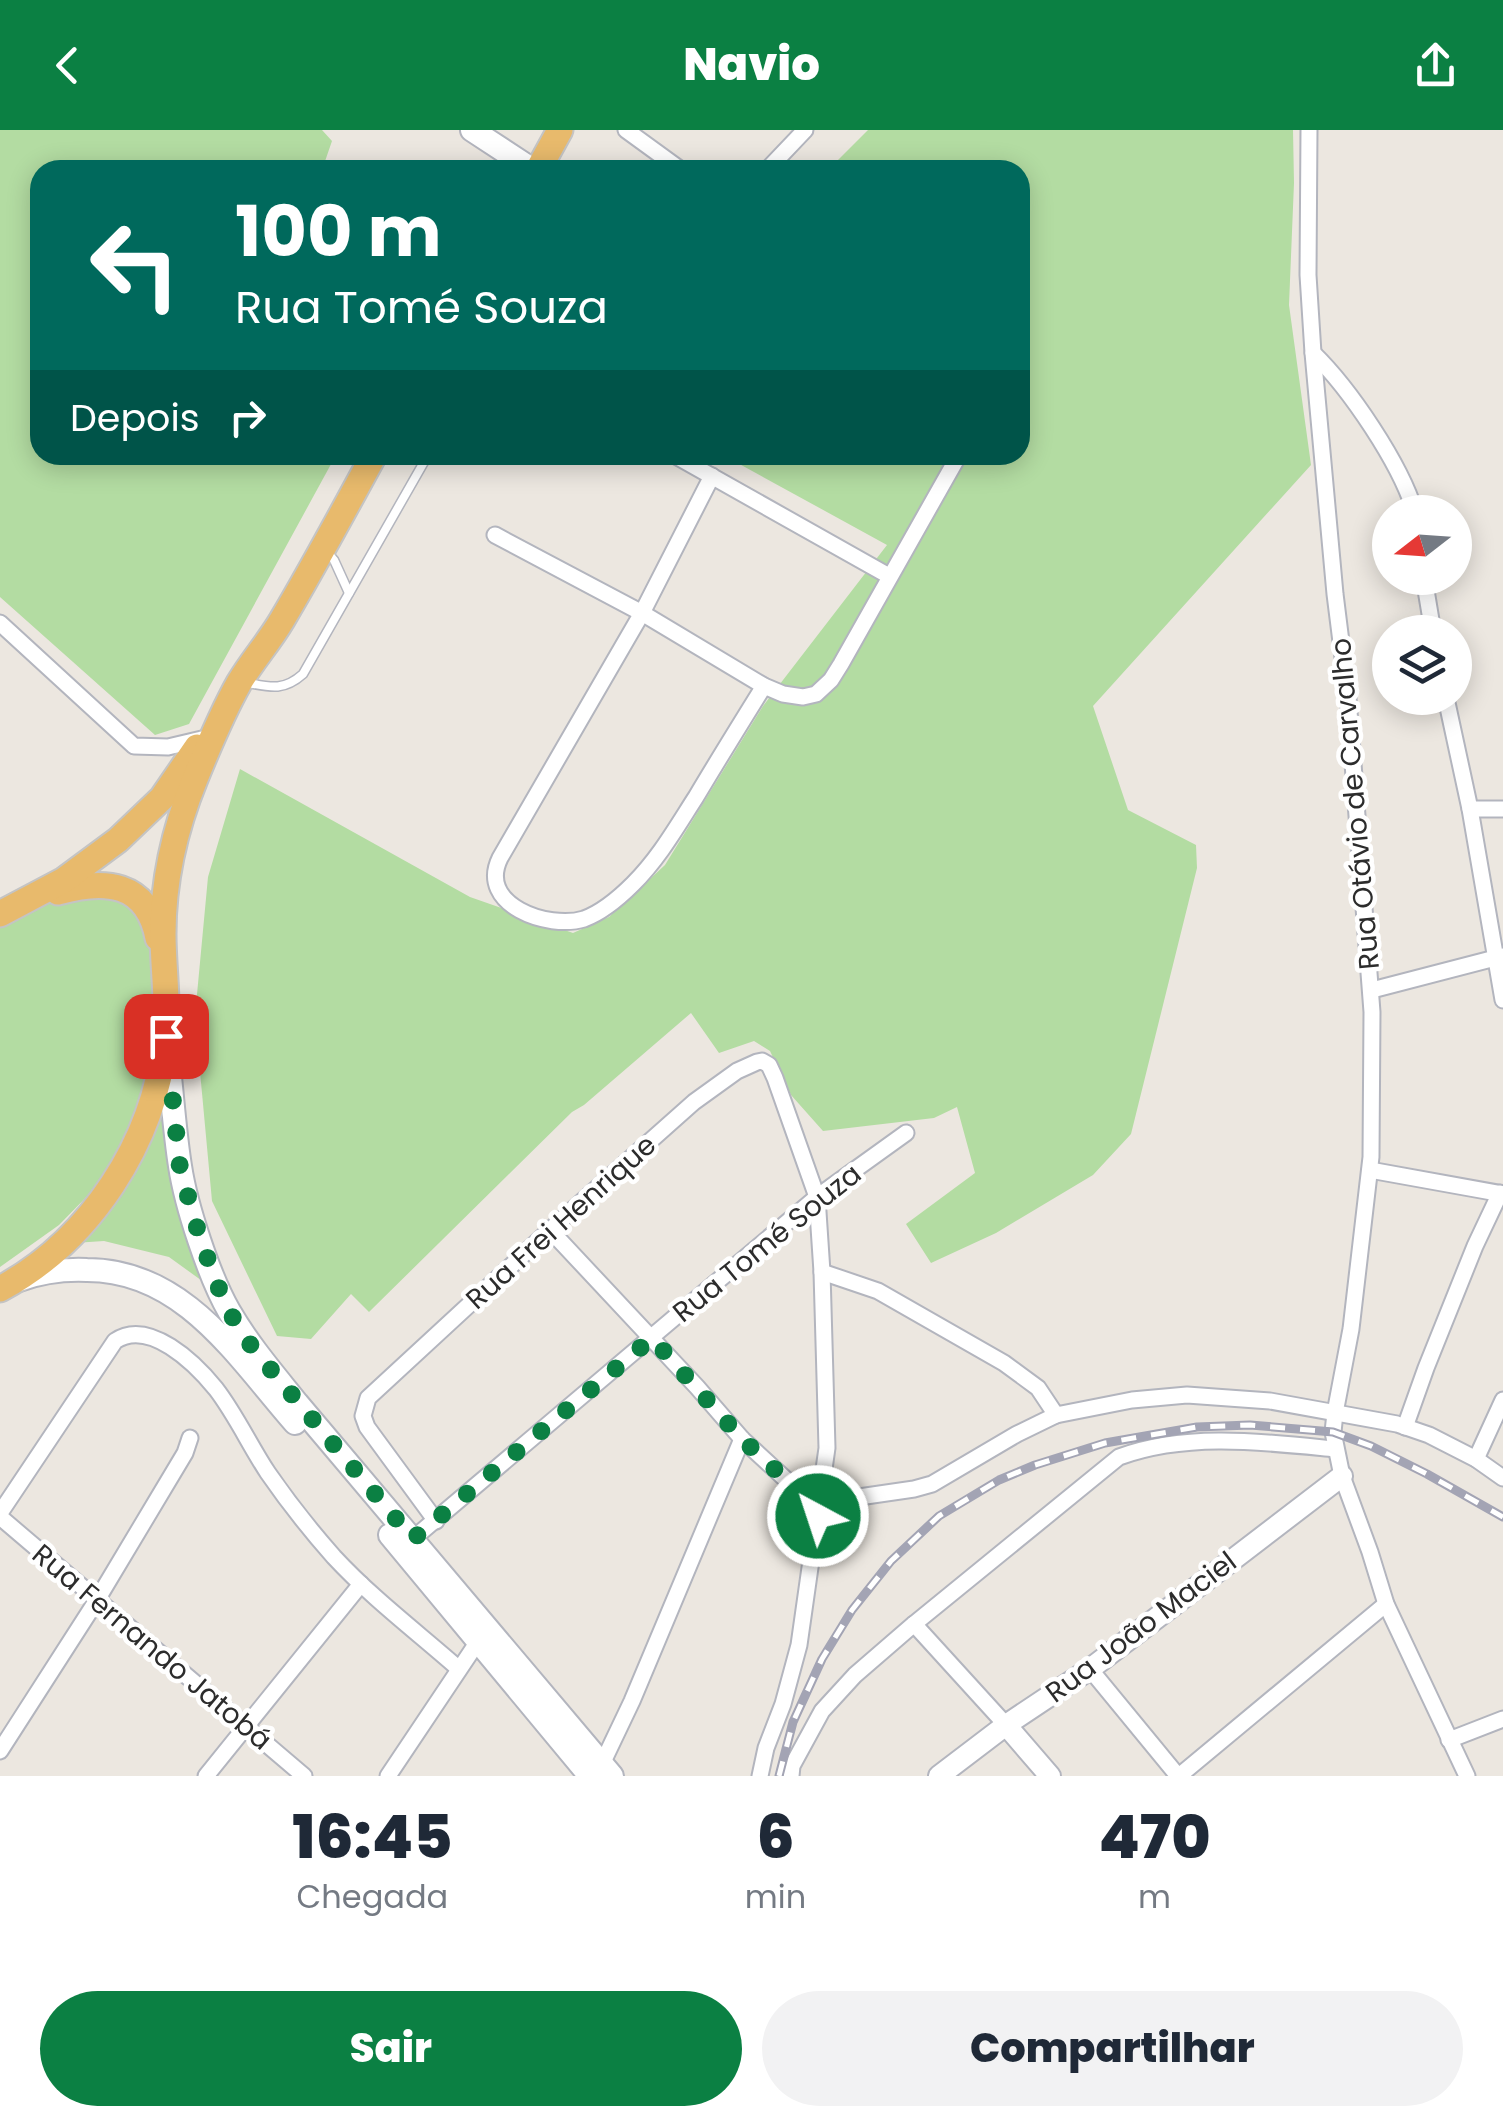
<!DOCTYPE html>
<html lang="pt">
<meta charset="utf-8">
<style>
:root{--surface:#fff;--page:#f2f2f3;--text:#1f2937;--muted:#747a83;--accent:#0b8043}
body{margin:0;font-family:Poppins,sans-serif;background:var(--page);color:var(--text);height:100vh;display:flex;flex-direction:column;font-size:38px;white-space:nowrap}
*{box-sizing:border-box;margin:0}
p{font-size:32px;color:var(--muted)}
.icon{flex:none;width:55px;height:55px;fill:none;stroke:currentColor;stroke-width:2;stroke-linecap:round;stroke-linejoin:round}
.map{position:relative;height:1646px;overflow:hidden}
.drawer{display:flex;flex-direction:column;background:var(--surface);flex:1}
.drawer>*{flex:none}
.hud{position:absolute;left:30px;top:30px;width:1000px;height:305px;border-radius:30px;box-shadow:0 5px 25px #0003;background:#00695c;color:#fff;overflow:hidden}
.needle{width:65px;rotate:253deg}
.tools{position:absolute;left:1372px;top:365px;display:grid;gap:20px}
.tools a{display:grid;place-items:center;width:100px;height:100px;border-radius:50%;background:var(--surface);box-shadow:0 5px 25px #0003;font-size:50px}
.pin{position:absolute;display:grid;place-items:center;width:85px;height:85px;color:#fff;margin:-42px;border-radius:20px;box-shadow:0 5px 15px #0006}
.me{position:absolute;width:110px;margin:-55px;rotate:320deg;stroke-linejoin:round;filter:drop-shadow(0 0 8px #0008)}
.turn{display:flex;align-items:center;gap:35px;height:210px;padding:0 40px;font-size:45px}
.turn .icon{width:130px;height:130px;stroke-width:2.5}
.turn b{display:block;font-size:70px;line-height:85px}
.then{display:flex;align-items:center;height:95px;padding:0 40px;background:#0003;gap:20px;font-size:38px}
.eta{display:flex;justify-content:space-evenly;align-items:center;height:170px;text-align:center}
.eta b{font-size:60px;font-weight:800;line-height:70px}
.primary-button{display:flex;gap:20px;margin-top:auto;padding:20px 40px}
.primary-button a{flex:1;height:115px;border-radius:60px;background:var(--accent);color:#fff;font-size:40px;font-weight:800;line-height:115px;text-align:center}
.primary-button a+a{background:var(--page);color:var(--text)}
header{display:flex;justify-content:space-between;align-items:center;height:130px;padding:0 40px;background:var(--accent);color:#fff;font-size:45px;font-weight:800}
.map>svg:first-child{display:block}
.green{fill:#b3dca2}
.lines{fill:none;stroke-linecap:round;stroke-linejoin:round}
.service-casing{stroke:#b3b5be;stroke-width:11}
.minor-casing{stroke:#b3b5be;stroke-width:19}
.tertiary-casing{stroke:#b3b5be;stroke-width:24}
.secondary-casing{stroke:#b3b5be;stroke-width:26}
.trunk-casing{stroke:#c4c4c4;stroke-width:29}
.service{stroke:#fff;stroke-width:8}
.minor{stroke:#fff;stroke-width:15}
.tertiary{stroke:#fff;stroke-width:20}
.secondary{stroke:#fff;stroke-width:22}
.trunk{stroke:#e8ba6c;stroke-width:25}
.rail-casing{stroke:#a3a4b4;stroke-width:9}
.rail{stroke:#fff;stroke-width:5;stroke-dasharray:15;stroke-linecap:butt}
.route{stroke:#0b8043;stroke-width:18;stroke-dasharray:0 32.4}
.labels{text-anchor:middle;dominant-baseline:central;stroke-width:9;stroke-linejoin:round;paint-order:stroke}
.street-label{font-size:28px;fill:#2c2c2c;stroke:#fff}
</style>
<header><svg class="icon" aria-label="back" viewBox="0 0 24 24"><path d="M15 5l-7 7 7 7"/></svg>Navio<svg class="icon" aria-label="share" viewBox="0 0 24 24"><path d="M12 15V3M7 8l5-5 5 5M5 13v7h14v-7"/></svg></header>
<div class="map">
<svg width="1503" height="1646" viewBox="0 0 1503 1646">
<rect width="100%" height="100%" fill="#ece7e0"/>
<g class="green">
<polygon points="0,0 322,0 332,11 322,40 40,40 40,325 336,325 189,594 155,605 0,467"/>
<polygon points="868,0 1293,0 1294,53 1289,175 1311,335 1093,576 1128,680 1196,715 1197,738 1131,1004 1093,1045 996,1103 931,1133 906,1094 975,1043 957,977 934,988 823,1001 791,965 770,921 754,911 719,923 691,883 584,975 572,982 369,1182 351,1164 311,1209 277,1206 212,1071 198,920 196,875 208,747 240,639 470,767 573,803 609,787 665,735 763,576 887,415 723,325 1020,325 1020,40 828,40"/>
<polygon points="83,762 132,774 144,790 153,832 157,873 154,925 138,985 102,1051 59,1095 0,1137 0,792 54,769"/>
<polygon points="166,974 205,1153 169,1127 104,1111 74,1113 150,1011"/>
</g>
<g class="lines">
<defs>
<g id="service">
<polyline points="328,423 334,430 349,463"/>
<path d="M 244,552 C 269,557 283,562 303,544 L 428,325"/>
</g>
<g id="minor">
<polyline points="626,0 681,40"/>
<polyline points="1309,0 1308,145 1313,223 1335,464 1348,568 1372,882 1371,1027 1351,1199 1335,1283 1333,1302 1342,1346 1370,1422 1386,1474 1467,1646"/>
<polyline points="767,40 805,0"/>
<path d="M 1313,223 C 1350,259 1400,333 1415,382"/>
<polyline points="674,325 889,446"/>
<path d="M 712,346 L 642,483 L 500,728 C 477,775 548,800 584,789 C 603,782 619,768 633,754 C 659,728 676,698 696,667 C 718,630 741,593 764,556"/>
<polyline points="495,405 642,483 764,556 783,564 803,567 816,564 831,550 841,534 959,325"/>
<polyline points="1424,448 1433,502"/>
<polyline points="0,493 134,616 168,617 202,609"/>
<polyline points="1446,568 1470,679 1503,870"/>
<polyline points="1470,679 1503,679"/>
<polyline points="1372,860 1503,826"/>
<polyline points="1370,1040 1503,1064"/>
<polyline points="550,1100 697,1257 742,1309 806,1368 818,1386 838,1374 859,1367 914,1359 932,1354 1017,1304 1056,1285 1132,1270 1187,1265 1270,1271 1397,1294 1429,1305 1476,1329 1503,1348"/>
<polyline points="822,1142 878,1161 1004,1233 1038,1258 1056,1285"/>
<polyline points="1405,1297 1426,1238 1475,1116 1500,1063"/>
<polyline points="1476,1329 1503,1270"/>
<path d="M 0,1383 L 115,1211 C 149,1188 195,1233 216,1259 C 236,1285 250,1316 268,1343 C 288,1372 311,1401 334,1427 C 372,1468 417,1502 459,1539"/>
<polyline points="0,1387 304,1646"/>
<polyline points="436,1391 367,1297 363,1286 368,1268 550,1100 694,972 737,941 757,932 762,931 769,935 775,948 817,1067 822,1142 827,1318 799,1515 783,1574 766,1618 760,1646"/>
<polyline points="408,1413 817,1067 906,1003"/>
<polyline points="914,1494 1006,1595"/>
<polyline points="1090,1539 1178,1646"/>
<polyline points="1449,1610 1503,1589"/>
<polyline points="0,1621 97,1470 185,1323 190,1308"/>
<polyline points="602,1634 632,1571 742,1309"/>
<polyline points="206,1646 361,1454"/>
<polyline points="388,1646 483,1504"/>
<path d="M 791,1646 L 792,1636 L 822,1581 L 855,1545 L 914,1494 L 1119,1327 C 1187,1302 1264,1312 1335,1319"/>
<polyline points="1179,1646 1386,1474"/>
</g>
<g id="tertiary">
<polyline points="1006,1595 1050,1646"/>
<polyline points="939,1646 1006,1595 1090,1539 1342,1346"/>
</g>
<g id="secondary">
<polyline points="472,0 533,40"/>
<path d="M 167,921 C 172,959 174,998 180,1036 C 186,1076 209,1146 229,1181 C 248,1214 273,1243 297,1273 L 612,1646"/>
<path d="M 19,1150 C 41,1142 64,1139 87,1140 C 184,1140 237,1227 295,1293"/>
<polyline points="390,1405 590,1646"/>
</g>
<g id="trunk">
<polyline points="538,40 560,0"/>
<path d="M 58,762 C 104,749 147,751 158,808"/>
<polyline points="0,784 64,750 118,710 162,668 197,617"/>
<path d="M 0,1159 C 91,1110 154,1012 165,910 C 169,875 163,839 163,804 C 163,751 175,698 195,649 C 208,617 222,583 239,553 C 252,531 269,512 282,490 C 314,436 344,380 374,325"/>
</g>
</defs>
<use href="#service" class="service-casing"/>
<use href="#minor" class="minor-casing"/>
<use href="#tertiary" class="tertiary-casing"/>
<use href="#secondary" class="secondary-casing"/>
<use href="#trunk" class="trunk-casing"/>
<use href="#service" class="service"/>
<use href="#minor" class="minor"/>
<use href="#tertiary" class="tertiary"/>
<use href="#secondary" class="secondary"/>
<use href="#trunk" class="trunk"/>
<defs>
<polyline id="rail" points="779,1646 793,1592 822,1529 852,1480 891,1431 939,1386 999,1350 1035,1335 1105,1313 1197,1297 1250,1295 1333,1302 1371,1316 1427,1344 1503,1387"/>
</defs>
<use href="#rail" class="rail-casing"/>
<use href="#rail" class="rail"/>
</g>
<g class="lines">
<polyline class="route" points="166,906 180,1038 200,1108 226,1177 252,1217 413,1409 652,1208 742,1309 806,1368 818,1386"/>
</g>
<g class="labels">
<g class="street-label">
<text transform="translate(1355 674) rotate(-95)">Rua Otávio de Carvalho</text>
<text transform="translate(561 1092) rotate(-42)">Rua Frei Henrique</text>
<text transform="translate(767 1113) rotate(-39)">Rua Tomé Souza</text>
<text transform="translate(1141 1497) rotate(-37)">Rua João Maciel</text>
<text transform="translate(152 1517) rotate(40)">Rua Fernando Jatobá</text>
</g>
</g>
</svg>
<div class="tools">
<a><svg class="needle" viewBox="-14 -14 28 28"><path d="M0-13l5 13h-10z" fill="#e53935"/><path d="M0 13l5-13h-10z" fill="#747a83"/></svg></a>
<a><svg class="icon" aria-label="layers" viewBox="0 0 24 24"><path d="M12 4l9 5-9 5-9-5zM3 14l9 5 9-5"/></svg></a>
</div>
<div class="pin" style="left:166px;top:906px;background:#d93025"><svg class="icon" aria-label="arrive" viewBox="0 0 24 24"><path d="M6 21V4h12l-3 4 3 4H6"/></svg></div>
<svg class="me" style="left:818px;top:1386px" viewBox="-20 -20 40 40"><circle r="17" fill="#0b8043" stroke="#fff" stroke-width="3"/><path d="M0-11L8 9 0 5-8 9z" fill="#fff"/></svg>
<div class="hud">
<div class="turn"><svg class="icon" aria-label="left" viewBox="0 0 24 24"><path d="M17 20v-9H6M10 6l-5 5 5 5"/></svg><div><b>100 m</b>Rua Tomé Souza</div></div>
<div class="then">Depois<svg class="icon" aria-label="right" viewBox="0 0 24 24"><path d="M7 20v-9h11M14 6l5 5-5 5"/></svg></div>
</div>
</div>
<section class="drawer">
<div class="eta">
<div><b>16:45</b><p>Chegada</p></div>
<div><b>6</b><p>min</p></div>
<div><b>470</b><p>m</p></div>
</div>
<div class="primary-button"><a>Sair</a><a>Compartilhar</a></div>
</section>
